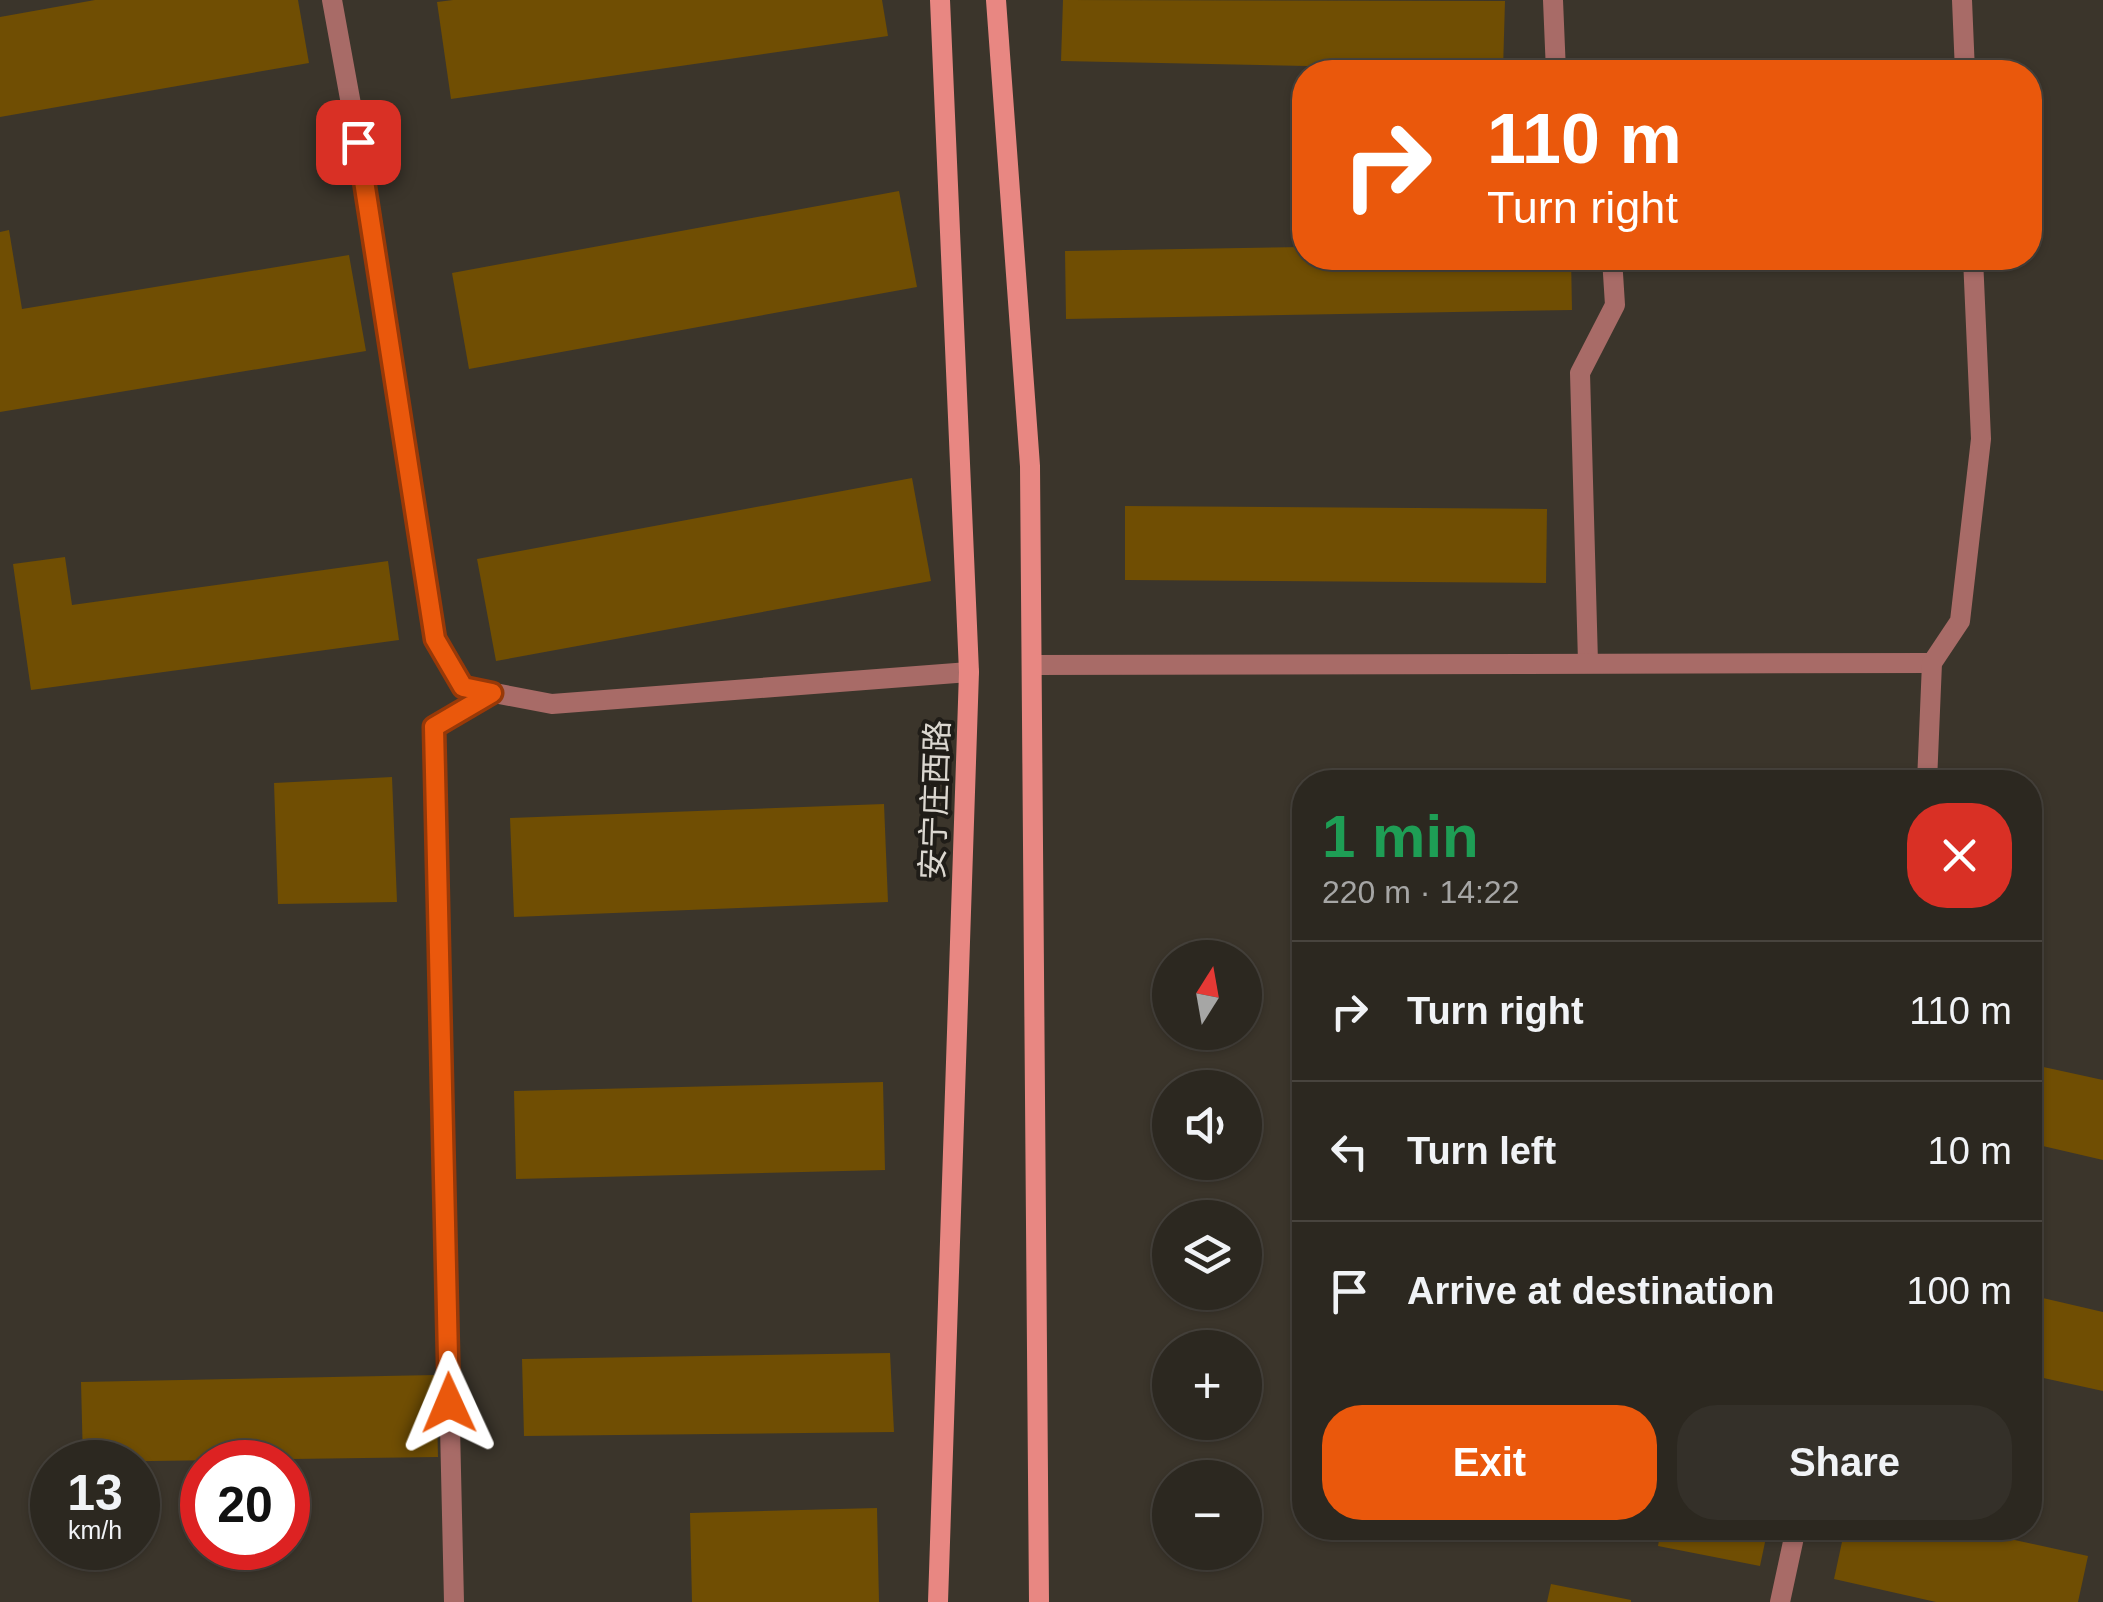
<!DOCTYPE html>
<meta charset="utf-8">
<style>
:root{--surface:#2c2820;--page:#343029;--text:#f1f3f6;--muted:#a6a6a5;--line:#48443e;--accent:#ea580c}
body{margin:0;font-family:Helvetica,"Noto Sans SC",sans-serif;background:var(--page);color:var(--text);height:100vh;display:flex;flex-direction:column;font-size:38px;white-space:nowrap}
*{box-sizing:border-box;margin:0}
p{font-size:32px;color:var(--muted)}
.icon{flex:none;width:55px;height:55px;fill:none;stroke:currentColor;stroke-width:2;stroke-linecap:round;stroke-linejoin:round}
.map{position:relative;flex:1;overflow:hidden}
.panel{position:absolute;left:1292px;top:770px;width:750px;height:770px;display:flex;flex-direction:column;background:var(--surface);border-radius:40px;box-shadow:0 2px 8px #0004,0 0 0 2px var(--line)}
.panel>*{flex:none}
.banner{position:absolute;left:1292px;top:60px;width:750px;height:210px;border-radius:40px;box-shadow:0 2px 8px #0004,0 0 0 2px var(--line);background:#ea580c;color:#fff;overflow:hidden}
.needle{width:65px;rotate:11deg}
.controls{position:absolute;left:1152px;top:940px;display:grid;gap:20px}
.controls a{display:grid;place-items:center;width:110px;height:110px;border-radius:50%;background:var(--surface);box-shadow:0 2px 8px #0004,0 0 0 2px var(--line);font-size:50px}
.speed{position:absolute;left:30px;top:1440px;display:flex;gap:20px;font-size:50px;font-weight:700;text-align:center}
.speed>*{display:grid;place-content:center;width:130px;height:130px;border-radius:50%;background:var(--surface);box-shadow:0 2px 8px #0004,0 0 0 2px var(--line);line-height:1}
.speed small{font-size:25px;font-weight:400}
.speed .limit{border:15px solid #d22;background:#fff;color:#111}
.pin{position:absolute;display:grid;place-items:center;width:85px;height:85px;color:#fff;margin:-42px;border-radius:20px;box-shadow:0 5px 15px #0006}
.me{position:absolute;width:110px;margin:-55px;rotate:359deg;stroke-linejoin:round;filter:drop-shadow(0 0 8px #0008)}
.turn{display:flex;align-items:center;gap:35px;height:210px;padding:0 30px;font-size:45px}
.turn .icon{width:130px;height:130px;stroke-width:2.5}
.turn b{display:block;font-size:70px;line-height:85px}
.round{display:grid;place-items:center;flex:none;width:105px;height:105px;border-radius:40px;background:var(--page)}
.head{display:flex;align-items:center;justify-content:space-between;height:170px;padding:0 30px}
h1{font-size:60px;font-weight:800;line-height:75px;color:#1e9e55}
.action{display:flex;gap:20px;margin-top:auto;padding:20px 30px}
.action a{flex:1;height:115px;border-radius:40px;background:var(--accent);color:#fff;font-size:40px;font-weight:800;line-height:115px;text-align:center}
.action a+a{background:var(--page);color:var(--text)}
ul{padding:0;list-style:none}
li{display:flex;align-items:center;gap:30px;height:140px;padding:0 30px;border-top:2px solid var(--line)}
li div{flex:1}
li b{display:block;font-size:38px}
li em{font-style:normal}
.map>svg:first-child{display:block}
.building{fill:#704e03}
.lines{fill:none;stroke-linecap:round;stroke-linejoin:round}
.lane{stroke:#a86b67;stroke-width:20}
.street{stroke:#a86b67;stroke-width:20}
.secondary{stroke:#e88782;stroke-width:20}
.route-casing{stroke:#983908;stroke-width:25}
.route{stroke:#ea580c;stroke-width:18}
.labels{text-anchor:middle;dominant-baseline:central;stroke-width:8;stroke-linejoin:round;paint-order:stroke}
.street-label{font-size:32px;fill:#dbd7d0;stroke:#201d18}
</style>
<div class="map">
<svg width="2103" height="1602" viewBox="0 0 2103 1602">
<rect width="100%" height="100%" fill="#3b352b"/>
<g class="building">
<polygon points="95,0 298,0 309,63 0,117 0,17"/>
<polygon points="453,0 882,0 888,36 451,99 437,2"/>
<polygon points="1063,0 1505,1 1503,70 1061,61"/>
<polygon points="899,191 917,287 469,369 452,273"/>
<polygon points="9,230 22,309 349,255 366,351 0,412 0,232"/>
<polygon points="1305,247 1305,258 1571,258 1572,310 1066,319 1065,251"/>
<polygon points="912,478 931,581 496,661 477,559"/>
<polygon points="1125,506 1547,509 1546,583 1125,580"/>
<polygon points="65,557 72,605 388,561 399,640 31,690 13,564"/>
<polygon points="392,777 397,902 278,904 274,783"/>
<polygon points="884,804 888,902 514,917 510,818"/>
<polygon points="2030,1064 2103,1080 2103,1160 2030,1143"/>
<polygon points="883,1082 885,1170 516,1179 514,1091"/>
<polygon points="2030,1295 2103,1312 2103,1391 2030,1375"/>
<polygon points="890,1353 894,1432 524,1436 522,1359"/>
<polygon points="436,1375 438,1457 83,1462 81,1382"/>
<polygon points="877,1508 879,1602 692,1602 690,1513"/>
<polygon points="1661,1528 1768,1528 1760,1566 1658,1546"/>
<polygon points="1845,1528 1960,1528 2088,1556 2078,1602 1936,1602 1834,1579"/>
<polygon points="1551,1584 1631,1600 1631,1602 1547,1602"/>
</g>
<g class="lines">
<g class="lane">
<polyline points="1553,0 1556,72"/>
<polyline points="1588,662 1580,373 1615,305 1612,258"/>
<polyline points="454,1602 434,727 492,693"/>
</g>
<g class="street">
<polyline points="332,0 371,214 435,639 463,687 552,704 969,672"/>
<polyline points="1962,0 1965,72"/>
<polyline points="1032,665 1932,663"/>
<polyline points="1927,782 1932,663 1960,621 1981,439 1973,258"/>
<polyline points="1780,1602 1796,1528"/>
</g>
<g class="secondary">
<polyline points="996,0 1030,466 1039,1602"/>
<polyline points="938,1602 969,672 940,0"/>
</g>
</g>
<g class="lines">
<defs>
<polyline id="route" points="358,142 435,639 463,687 492,693 434,727 449,1403"/>
</defs>
<use href="#route" class="route-casing"/>
<use href="#route" class="route"/>
</g>
<g class="labels">
<g class="street-label">
<text transform="translate(935 800) rotate(-88)">安宁庄西路</text>
</g>
</g>
</svg>
<div class="controls">
<a><svg class="needle" viewBox="-14 -14 28 28"><path d="M0-13l5 13h-10z" fill="#e53935"/><path d="M0 13l5-13h-10z" fill="#a6a6a5"/></svg></a>
<a><svg class="icon" aria-label="sound" viewBox="0 0 24 24"><path d="M4 9h4l5-4v14l-5-4H4zM17 9q2 3 0 6"/></svg></a>
<a><svg class="icon" aria-label="layers" viewBox="0 0 24 24"><path d="M12 4l9 5-9 5-9-5zM3 14l9 5 9-5"/></svg></a>
<a>+</a>
<a>−</a>
</div>
<div class="speed"><div>13<small>km/h</small></div><div class="limit">20</div></div>
<div class="pin" style="left:358px;top:142px;background:#d93025"><svg class="icon" aria-label="arrive" viewBox="0 0 24 24"><path d="M6 21V4h12l-3 4 3 4H6"/></svg></div>
<svg class="me" style="left:449px;top:1403px" viewBox="-20 -20 40 40"><path d="M0-17L14 15 0 8-14 15z" fill="#ea580c" stroke="#fff" stroke-width="4"/></svg>
<div class="banner">
<div class="turn"><svg class="icon" aria-label="right" viewBox="0 0 24 24"><path d="M7 20v-9h11M14 6l5 5-5 5"/></svg><div><b>110 m</b>Turn right</div></div>
</div>
<section class="panel">
<div class="head"><div><h1>1 min</h1><p>220 m · 14:22</p></div><a class="round" style="background:#d93025;color:#fff"><svg class="icon" aria-label="close" viewBox="0 0 24 24"><path d="M6 6l12 12M18 6L6 18"/></svg></a></div>
<ul>
<li><svg class="icon" aria-label="right" viewBox="0 0 24 24"><path d="M7 20v-9h11M14 6l5 5-5 5"/></svg><div><b>Turn right</b></div><em>110 m</em></li>
<li><svg class="icon" aria-label="left" viewBox="0 0 24 24"><path d="M17 20v-9H6M10 6l-5 5 5 5"/></svg><div><b>Turn left</b></div><em>10 m</em></li>
<li><svg class="icon" aria-label="arrive" viewBox="0 0 24 24"><path d="M6 21V4h12l-3 4 3 4H6"/></svg><div><b>Arrive at destination</b></div><em>100 m</em></li>
</ul>
<div class="action"><a>Exit</a><a>Share</a></div>
</section>
</div>
